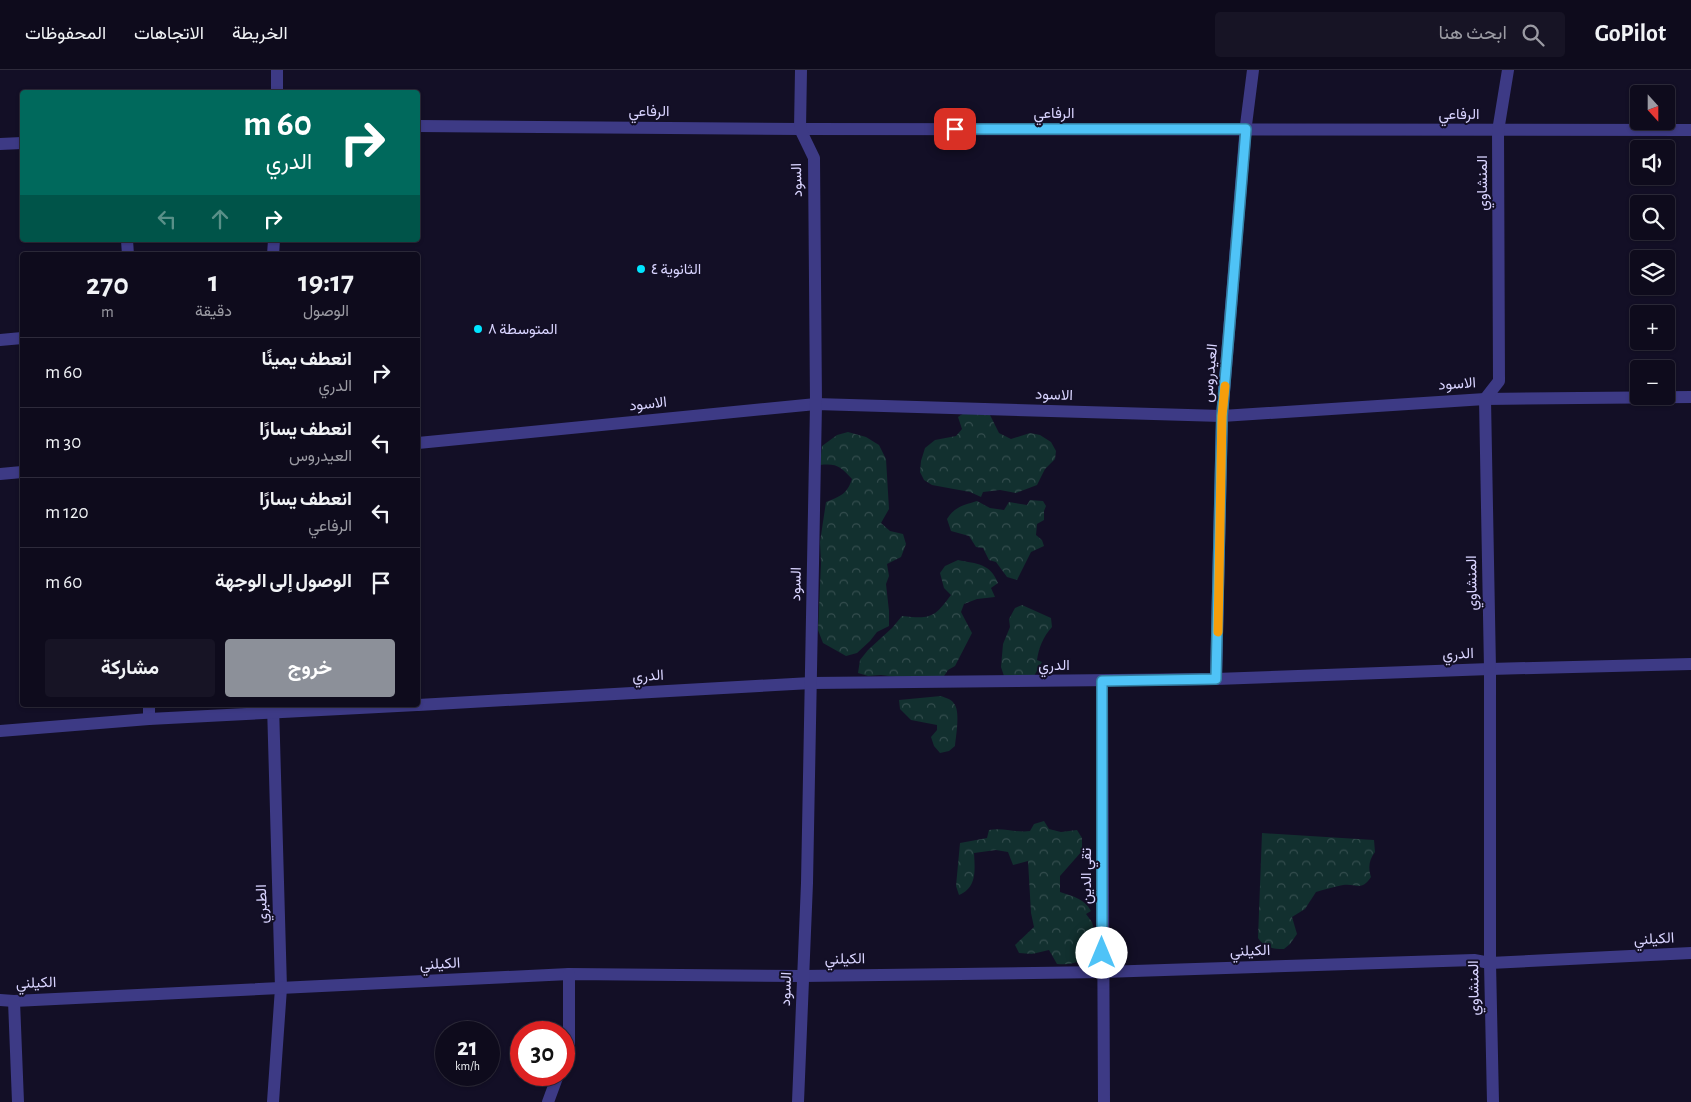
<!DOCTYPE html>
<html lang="ar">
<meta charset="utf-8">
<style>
:root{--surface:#0e0b1c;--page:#171425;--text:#f1f3f6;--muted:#9b9ba3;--line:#2e2b3b;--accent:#8c9099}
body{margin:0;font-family:"Alegreya Sans",Vazirmatn,sans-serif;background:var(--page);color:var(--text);direction:rtl;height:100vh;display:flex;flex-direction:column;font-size:19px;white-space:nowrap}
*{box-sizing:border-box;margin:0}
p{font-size:16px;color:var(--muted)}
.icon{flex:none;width:28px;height:28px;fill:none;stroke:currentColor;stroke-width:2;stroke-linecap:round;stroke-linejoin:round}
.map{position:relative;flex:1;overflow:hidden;direction:ltr}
.panel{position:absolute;left:20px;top:182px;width:400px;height:455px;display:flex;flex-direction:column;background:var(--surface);border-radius:5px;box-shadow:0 1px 4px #0004,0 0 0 1px var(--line);direction:rtl}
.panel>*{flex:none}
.top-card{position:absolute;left:20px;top:20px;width:400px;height:152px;border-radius:5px;box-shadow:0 1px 4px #0004,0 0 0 1px var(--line);direction:rtl;background:#00695c;color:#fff;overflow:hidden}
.needle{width:32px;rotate:159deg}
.buttons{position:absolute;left:1630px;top:15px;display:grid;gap:10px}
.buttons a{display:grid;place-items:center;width:45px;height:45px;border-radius:5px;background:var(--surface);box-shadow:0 1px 4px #0004,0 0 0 1px var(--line);font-size:25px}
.speed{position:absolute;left:435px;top:951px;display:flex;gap:10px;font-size:25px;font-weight:700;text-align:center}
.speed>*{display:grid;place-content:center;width:65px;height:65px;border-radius:50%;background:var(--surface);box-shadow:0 1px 4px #0004,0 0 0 1px var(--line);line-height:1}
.speed small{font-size:12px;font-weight:400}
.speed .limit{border:8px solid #d22;background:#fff;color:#111}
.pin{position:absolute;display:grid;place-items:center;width:42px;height:42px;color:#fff;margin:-21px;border-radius:10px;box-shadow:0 2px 8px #0006}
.me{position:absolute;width:55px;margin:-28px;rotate:0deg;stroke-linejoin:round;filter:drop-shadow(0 0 4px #0008)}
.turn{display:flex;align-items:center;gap:18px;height:105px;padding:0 25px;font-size:22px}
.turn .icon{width:65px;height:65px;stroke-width:2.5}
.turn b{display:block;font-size:35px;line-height:42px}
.lanes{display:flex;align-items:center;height:48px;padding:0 25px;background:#0003;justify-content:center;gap:25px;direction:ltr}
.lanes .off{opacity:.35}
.eta{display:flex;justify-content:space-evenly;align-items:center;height:85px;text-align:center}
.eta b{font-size:30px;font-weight:700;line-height:35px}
.action{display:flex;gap:10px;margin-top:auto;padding:10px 25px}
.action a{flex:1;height:58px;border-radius:5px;background:var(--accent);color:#fff;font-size:20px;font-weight:700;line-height:58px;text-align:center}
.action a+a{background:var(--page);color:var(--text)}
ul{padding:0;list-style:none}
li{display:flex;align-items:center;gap:15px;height:70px;padding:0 25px;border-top:1px solid var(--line)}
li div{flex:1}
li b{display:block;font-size:19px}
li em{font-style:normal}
header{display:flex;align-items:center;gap:30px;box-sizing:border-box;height:70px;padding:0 25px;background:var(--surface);border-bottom:1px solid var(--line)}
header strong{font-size:24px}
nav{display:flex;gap:28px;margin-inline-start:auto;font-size:18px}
.search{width:350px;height:45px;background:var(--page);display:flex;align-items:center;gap:12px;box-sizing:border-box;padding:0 18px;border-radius:5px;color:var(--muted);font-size:19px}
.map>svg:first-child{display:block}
.forest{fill:url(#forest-crowns)}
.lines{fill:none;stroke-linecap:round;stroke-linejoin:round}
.minor{stroke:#3d3a85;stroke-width:12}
.route-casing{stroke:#337fa1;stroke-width:12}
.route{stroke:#4fc3f7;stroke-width:9}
.slow{stroke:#f59e0b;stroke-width:9}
.poi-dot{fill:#00e5ff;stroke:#130f26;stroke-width:2}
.labels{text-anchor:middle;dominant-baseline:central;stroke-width:4;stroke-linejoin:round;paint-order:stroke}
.street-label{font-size:15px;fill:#d9d4ff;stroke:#130f26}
.poi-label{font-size:15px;fill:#d9d4ff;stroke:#130f26;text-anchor:start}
</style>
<header>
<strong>GoPilot</strong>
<div class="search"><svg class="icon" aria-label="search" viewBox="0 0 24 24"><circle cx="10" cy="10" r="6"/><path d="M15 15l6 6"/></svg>ابحث هنا</div>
<nav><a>الخريطة</a><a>الاتجاهات</a><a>المحفوظات</a></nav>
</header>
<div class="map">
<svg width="1691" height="1032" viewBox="0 0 1691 1032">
<defs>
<pattern id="forest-crowns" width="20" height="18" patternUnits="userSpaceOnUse" patternTransform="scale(1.25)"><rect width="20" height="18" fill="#12302f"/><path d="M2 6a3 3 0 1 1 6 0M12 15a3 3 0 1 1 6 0" fill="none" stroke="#344d4e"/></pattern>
</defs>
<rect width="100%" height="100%" fill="#130f26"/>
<g class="forest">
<polygon points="987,339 999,363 1011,369 1030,363 1040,365 1051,372 1056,381 1055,389 1045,399 1037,415 1016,423 1000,420 983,422 981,427 970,422 932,415 924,410 920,402 921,391 925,378 935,370 956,366 962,359 958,347 964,343"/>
<path d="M 848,362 L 866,367 L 879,375 L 886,389 L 889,439 L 881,453 L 890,461 L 903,464 L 906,474 L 901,487 L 887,494 L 889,506 L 886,514 L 889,541 L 889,556 L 877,562 L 870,571 L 857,583 L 846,586 L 823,573 L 818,560 L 821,493 L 820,472 L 826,432 C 841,426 847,424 852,409 C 841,397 837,393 820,395 L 822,376 L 837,365 Z"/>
<path d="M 1030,430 L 1043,431 L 1046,436 L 1044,441 L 1044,450 L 1037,454 L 1036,465 L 1042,470 L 1044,476 L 1031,482 L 1017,510 L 1007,507 L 996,492 L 989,490 L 983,478 L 976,477 L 969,466 L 951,461 L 947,449 C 954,437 964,435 977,431 L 990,438 L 1004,440 L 1009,432 L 1027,435 Z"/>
<path d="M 958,490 C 977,494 990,493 998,513 L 991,518 L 995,527 L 977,529 L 964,534 L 961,542 L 972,563 L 955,596 L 948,600 L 944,606 L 896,607 L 881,605 L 868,606 L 858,603 L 860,590 L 868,580 L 892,558 L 902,546 C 931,549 934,548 951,525 L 944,518 L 940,503 L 945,496 Z"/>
<path d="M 1022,535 L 1051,548 L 1052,557 C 1043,567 1039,577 1037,590 L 1042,592 L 1034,606 L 1004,606 L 1001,597 L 1003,574 L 1010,557 L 1009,549 L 1015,538 Z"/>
<path d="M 941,626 C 946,628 952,629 955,635 C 960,644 956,666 955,676 L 949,681 L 940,683 L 934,676 L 931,667 L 937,660 L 937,655 L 911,650 L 900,639 L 899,630 Z"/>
<path d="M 1044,751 L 1049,759 L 1061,762 L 1077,760 L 1082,768 L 1082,781 L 1060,806 L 1060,822 C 1072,826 1085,829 1091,841 L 1086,844 L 1092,852 L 1097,872 C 1088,889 1076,896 1057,894 L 1049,880 L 1032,884 L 1019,883 L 1015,875 L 1034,857 L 1031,843 L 1028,791 L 1013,795 L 1008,782 L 996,780 L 974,783 C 975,800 977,818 959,825 L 956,816 L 960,773 L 987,768 L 989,760 C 1003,757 1016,763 1030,761 L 1034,754 Z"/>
<path d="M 1262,763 L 1374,770 L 1375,782 C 1369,790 1368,797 1371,807 C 1361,822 1356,813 1343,815 C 1334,817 1325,819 1316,822 L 1305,839 L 1292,847 L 1297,864 L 1290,874 L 1284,879 C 1272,879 1265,878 1258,868 Z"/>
</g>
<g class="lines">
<g class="minor">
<polyline points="277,0 277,22"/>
<polyline points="418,56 800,59 1691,60"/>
<polyline points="0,74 22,73"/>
<polyline points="127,170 128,185"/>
<polyline points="273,185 274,170"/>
<polyline points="0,270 22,268"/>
<polyline points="418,373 816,334 1222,346 1485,329 1691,327"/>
<polyline points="0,404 22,402"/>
<polyline points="1216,609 1222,346 1246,55 1253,0"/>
<polyline points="1102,611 1104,1032"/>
<polyline points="149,635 149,649"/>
<polyline points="273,635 281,918 273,1032"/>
<polyline points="418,635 811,613 1216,609 1490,599 1691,594"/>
<polyline points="0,661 149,649 417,635"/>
<polyline points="0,930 14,931 569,904 802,906 1103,902 1474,890 1490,893 1691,883"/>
<polyline points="14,931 18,1032"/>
<polyline points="564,990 569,977 569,904"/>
<polyline points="548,1032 558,1005"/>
<polyline points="798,1032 807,813 816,334 814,88 800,59 801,0"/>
<polyline points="1493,1032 1490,893 1490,599 1485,329 1499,311 1498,61 1508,0"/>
</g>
</g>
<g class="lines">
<defs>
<polyline id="route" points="955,59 1246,59 1222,346 1216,609 1102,611 1102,883"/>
</defs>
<use href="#route" class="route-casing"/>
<use href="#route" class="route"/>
<polyline class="slow" points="1218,562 1222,346 1225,316"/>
</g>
<g class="poi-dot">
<circle cx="641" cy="199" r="5"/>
<circle cx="478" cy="259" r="5"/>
</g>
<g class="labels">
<g class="street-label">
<text x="649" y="41">الرفاعي</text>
<text x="1054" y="43">الرفاعي</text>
<text x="1459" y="44">الرفاعي</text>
<text transform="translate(797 110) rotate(-92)">السود</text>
<text transform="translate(1482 113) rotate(-90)">المنشاوي</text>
<text transform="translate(1210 303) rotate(-85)">العيدروس</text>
<text transform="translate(1457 314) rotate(-4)">الاسود</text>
<text transform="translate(1054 325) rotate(2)">الاسود</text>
<text transform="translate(648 334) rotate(-6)">الاسود</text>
<text transform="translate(1472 513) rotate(-91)">المنشاوي</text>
<text transform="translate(796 514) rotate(-89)">السود</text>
<text transform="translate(1458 584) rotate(-2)">الدري</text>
<text x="1054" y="595">الدري</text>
<text transform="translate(648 606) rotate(-3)">الدري</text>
<text transform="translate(1086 806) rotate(-90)">تقي الدين</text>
<text transform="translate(262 834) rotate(-92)">الطبري</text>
<text transform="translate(1654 869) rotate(-3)">الكيلني</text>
<text transform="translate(1250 881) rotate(-2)">الكيلني</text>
<text transform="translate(845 889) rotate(-1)">الكيلني</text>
<text transform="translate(440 894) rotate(-3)">الكيلني</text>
<text transform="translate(36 913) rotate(-2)">الكيلني</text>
<text transform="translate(1474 918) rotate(-91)">المنشاوي</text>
<text transform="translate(786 919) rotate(-88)">السود</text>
</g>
<g class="poi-label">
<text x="651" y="199">الثانوية ٤</text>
<text x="488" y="259">المتوسطة ٨</text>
</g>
</g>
</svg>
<div class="buttons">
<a><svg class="needle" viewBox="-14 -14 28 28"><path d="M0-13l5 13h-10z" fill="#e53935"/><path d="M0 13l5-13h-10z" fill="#9b9ba3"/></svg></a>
<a><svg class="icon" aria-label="sound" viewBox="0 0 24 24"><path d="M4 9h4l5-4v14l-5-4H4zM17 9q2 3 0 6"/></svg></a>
<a><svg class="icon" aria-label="search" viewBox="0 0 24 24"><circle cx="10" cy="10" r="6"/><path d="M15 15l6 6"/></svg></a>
<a><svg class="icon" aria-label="layers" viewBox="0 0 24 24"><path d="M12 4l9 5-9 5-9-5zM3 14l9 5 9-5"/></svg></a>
<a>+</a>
<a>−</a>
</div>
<div class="speed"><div>21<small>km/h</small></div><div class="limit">30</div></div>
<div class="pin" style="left:955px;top:59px;background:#d93025"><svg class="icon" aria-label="arrive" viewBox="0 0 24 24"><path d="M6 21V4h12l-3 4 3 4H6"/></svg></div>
<svg class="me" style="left:1102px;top:883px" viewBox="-20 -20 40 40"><circle r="19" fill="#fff"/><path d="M0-13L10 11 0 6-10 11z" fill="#4fc3f7"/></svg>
<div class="top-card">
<div class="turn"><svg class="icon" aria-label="right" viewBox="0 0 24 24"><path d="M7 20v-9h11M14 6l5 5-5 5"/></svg><div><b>60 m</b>الدري</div></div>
<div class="lanes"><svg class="icon off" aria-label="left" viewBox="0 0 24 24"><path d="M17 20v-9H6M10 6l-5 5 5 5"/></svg><svg class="icon off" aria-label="ahead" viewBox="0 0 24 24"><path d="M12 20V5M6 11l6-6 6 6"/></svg><svg class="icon" aria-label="right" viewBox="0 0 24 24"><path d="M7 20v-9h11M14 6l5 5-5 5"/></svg></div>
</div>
<section class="panel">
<div class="eta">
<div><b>19:17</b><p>الوصول</p></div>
<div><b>1</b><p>دقيقة</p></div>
<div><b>270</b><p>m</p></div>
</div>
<ul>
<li><svg class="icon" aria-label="right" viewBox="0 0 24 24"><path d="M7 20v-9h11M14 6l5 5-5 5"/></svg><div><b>انعطف يمينًا</b><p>الدري</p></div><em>60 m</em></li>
<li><svg class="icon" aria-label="left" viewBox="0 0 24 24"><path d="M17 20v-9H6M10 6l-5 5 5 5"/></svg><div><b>انعطف يسارًا</b><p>العيدروس</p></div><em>30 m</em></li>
<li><svg class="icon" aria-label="left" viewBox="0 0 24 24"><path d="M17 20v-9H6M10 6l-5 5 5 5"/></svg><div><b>انعطف يسارًا</b><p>الرفاعي</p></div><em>120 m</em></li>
<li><svg class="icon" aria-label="arrive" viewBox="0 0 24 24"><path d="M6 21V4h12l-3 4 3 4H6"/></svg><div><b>الوصول إلى الوجهة</b></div><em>60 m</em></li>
</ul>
<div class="action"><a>خروج</a><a>مشاركة</a></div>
</section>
</div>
